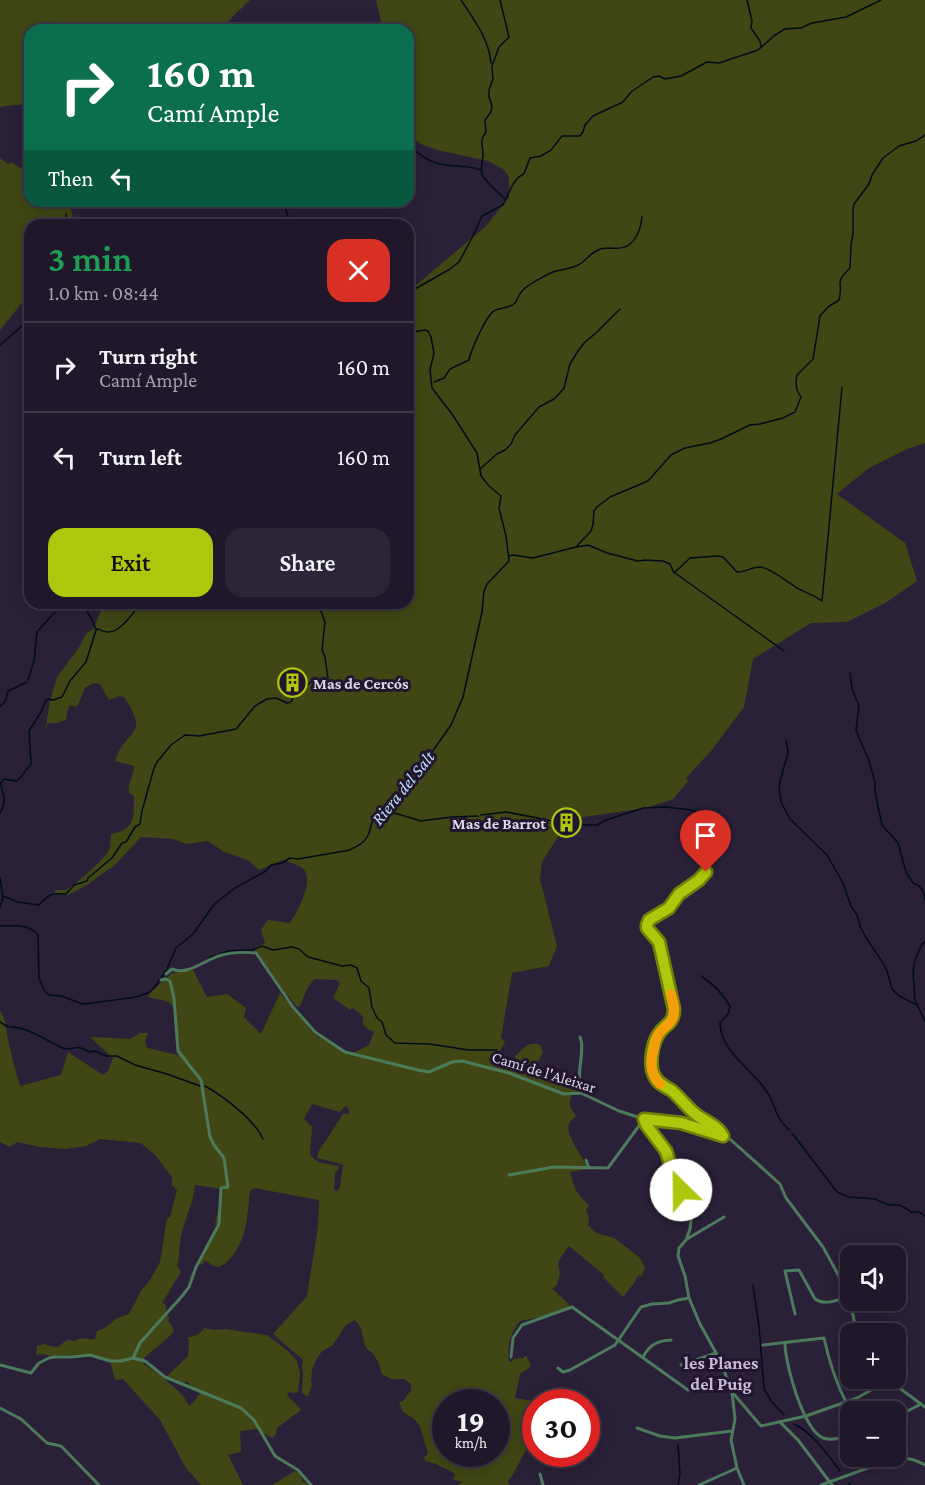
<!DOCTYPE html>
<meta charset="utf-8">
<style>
:root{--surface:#20182a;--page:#2d2536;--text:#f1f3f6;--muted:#a2a0a8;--line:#3d3747;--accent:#aec60c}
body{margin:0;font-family:"Crimson Pro",serif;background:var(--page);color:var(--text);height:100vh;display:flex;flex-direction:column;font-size:22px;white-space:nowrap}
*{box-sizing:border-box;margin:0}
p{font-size:20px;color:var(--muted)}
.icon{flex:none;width:33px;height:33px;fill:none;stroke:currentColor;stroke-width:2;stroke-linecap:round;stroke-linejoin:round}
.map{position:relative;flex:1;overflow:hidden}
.drawer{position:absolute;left:24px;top:219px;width:390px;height:390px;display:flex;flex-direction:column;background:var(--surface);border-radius:18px;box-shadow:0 3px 15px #0003,0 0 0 2px var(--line)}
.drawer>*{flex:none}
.hud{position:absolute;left:24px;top:24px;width:390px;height:183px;border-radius:18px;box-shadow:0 3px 15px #0003,0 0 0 2px var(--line);background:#0b6e4f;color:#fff;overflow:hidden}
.fabs{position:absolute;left:840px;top:1245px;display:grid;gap:12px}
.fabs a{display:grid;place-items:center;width:66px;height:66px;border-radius:12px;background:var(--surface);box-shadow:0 3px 15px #0003,0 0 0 2px var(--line);font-size:30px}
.speed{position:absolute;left:432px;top:1389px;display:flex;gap:12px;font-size:30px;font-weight:700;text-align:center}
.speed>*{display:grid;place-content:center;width:78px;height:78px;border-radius:50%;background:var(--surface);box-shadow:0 3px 15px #0003,0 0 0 2px var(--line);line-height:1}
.speed small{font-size:15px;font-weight:400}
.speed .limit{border:9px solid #d22;background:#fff;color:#111}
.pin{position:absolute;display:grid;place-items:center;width:51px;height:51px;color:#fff;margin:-62px -26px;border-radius:50% 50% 50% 0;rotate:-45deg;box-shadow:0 0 6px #0007}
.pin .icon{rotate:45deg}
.me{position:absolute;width:66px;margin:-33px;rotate:337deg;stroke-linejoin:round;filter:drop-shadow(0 0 4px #0008)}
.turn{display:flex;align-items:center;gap:21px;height:126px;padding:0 24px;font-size:27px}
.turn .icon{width:78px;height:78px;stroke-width:2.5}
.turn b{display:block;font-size:42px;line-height:51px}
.then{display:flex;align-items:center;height:57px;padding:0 24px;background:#0003;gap:12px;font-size:22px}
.round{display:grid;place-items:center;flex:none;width:63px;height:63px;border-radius:18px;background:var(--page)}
.summary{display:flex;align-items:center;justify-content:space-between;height:102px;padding:0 24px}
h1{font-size:36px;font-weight:600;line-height:45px;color:#1e9e55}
.primary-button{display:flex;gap:12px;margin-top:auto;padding:12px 24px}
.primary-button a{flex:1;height:69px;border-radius:18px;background:var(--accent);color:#111;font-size:24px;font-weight:600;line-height:69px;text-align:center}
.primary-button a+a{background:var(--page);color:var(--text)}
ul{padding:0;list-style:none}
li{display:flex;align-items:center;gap:18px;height:90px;padding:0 24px;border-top:2px solid var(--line)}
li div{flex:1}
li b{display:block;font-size:22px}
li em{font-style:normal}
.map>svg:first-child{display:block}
.green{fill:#404714;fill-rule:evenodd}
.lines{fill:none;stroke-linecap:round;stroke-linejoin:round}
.stream{stroke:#000c19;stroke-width:1.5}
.street{stroke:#4c7b5c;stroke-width:3}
.route-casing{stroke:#718108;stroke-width:15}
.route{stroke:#aec60c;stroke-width:10}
.slow{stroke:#f59e0b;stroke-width:10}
.labels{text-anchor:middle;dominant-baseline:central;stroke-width:6;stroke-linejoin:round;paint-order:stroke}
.poi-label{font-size:16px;font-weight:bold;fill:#ddd7e8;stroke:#21162e;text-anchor:start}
.street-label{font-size:16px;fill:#ddd7e8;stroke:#21162e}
.water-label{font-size:18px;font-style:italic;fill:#bddff9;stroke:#21162e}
.neighbourhood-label{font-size:18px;font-weight:bold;fill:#c6b9d9;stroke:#21162e}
</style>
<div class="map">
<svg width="925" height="1485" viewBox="0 0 925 1485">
<rect width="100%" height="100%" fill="#2a2038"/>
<g class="green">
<polygon points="0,0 250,0 219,30 30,30 30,104 4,106 0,107"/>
<path d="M 376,0 L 925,0 L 925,443 L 907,449 L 869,468 L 837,494 L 905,543 L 917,581 L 887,602 L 847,622 L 811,623 L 753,659 L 744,707 L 711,751 L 686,778 L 688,781 L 673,799 L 647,808 L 583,817 L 564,827 L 542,862 L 540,879 L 557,946 L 549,966 L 512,973 L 501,1038 L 505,1042 L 497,1056 L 497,1067 L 508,1068 L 512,1064 L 516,1064 L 517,1061 L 515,1056 C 523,1050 526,1040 540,1045 L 543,1052 L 538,1062 L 538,1066 L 563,1079 L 565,1080 L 565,1083 L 578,1085 L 579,1091 L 572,1093 C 568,1105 569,1105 576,1116 C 573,1119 570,1121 569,1124 C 565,1135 584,1159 589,1169 L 570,1172 L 576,1191 L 589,1206 L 586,1210 L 589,1218 L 588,1225 L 596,1233 L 614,1238 L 630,1250 L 640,1258 L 645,1267 L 642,1276 L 638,1275 L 635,1282 L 623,1297 L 603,1277 L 604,1275 L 569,1246 L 561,1257 L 558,1264 L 560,1274 L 557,1285 L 552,1289 L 567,1302 L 570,1307 L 545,1316 L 520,1321 C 510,1333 507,1347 509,1361 L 511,1362 L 514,1359 L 524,1358 L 524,1356 L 526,1356 L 531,1364 L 530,1367 L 520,1374 L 515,1398 L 539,1402 L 543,1400 L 561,1402 L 536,1402 L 535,1450 L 529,1447 C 520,1457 517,1471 508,1481 L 510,1485 L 458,1485 L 462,1482 L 452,1479 L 455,1476 L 454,1473 L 436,1464 L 425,1461 L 424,1457 L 428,1454 L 420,1426 L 414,1419 L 403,1412 L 399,1402 L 403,1401 L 411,1390 L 411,1384 L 404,1379 L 391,1379 L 382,1374 C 380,1366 377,1358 371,1352 C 370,1351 368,1350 367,1349 C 361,1340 365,1330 355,1320 L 346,1325 L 332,1346 L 322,1351 L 315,1362 L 312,1370 L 311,1381 L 312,1384 L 308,1397 L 302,1393 L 303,1373 L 302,1366 L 303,1360 L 273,1334 L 307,1296 L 318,1227 L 319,1200 L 254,1188 L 250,1191 C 247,1218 247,1242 227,1262 C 219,1269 214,1268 207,1261 L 205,1261 L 201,1265 L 199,1264 L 218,1224 L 215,1225 L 222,1189 L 195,1185 C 194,1201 186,1216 182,1232 C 179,1243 180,1255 177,1266 L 181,1272 L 162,1303 L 165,1304 L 166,1308 L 166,1312 L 169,1318 L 168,1321 L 174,1329 L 172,1334 L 144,1358 L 144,1364 C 157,1373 183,1391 189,1406 L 192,1404 L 202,1391 L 190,1385 L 187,1381 L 184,1383 L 167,1376 L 188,1356 L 189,1341 L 187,1338 L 197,1335 L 205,1328 L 213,1330 L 225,1329 L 267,1335 L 288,1351 L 297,1361 L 300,1374 L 298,1392 L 294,1393 L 289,1392 L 287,1395 L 301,1410 L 277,1428 L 276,1434 L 272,1438 L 256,1429 L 240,1431 L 241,1452 L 228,1455 L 243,1485 L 201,1485 L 186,1468 L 160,1420 L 123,1379 L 115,1380 L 110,1360 L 90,1354 L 52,1356 L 42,1354 L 36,1355 L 37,1346 L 44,1344 L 50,1346 L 58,1347 L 67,1340 L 75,1341 C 81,1336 88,1340 95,1339 L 97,1331 L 105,1328 L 117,1318 L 129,1314 L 141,1291 L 150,1280 L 160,1262 L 167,1218 L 170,1217 L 177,1190 L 172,1185 L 172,1177 L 156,1156 L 141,1143 L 100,1139 L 86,1146 L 66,1149 L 40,1147 L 17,1142 L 10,1147 L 0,1142 L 0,1011 C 7,1019 6,1033 9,1044 C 12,1058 16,1073 20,1086 L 61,1075 L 68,1052 L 103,1075 L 108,1071 L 113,1058 L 91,1038 L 93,1037 L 130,1039 L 140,1033 L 148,1033 L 145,1040 L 146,1046 L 148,1048 L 178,1055 L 173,1006 L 166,1001 L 148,997 L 152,991 L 172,973 L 193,970 L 207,997 L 227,994 L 246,1008 L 244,1017 L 261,1034 L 280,993 L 314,1034 L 349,1055 L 369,1045 L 374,1032 C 367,1029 361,1026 363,1017 L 357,1011 L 352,1008 L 350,1010 L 333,998 L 340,983 L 337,980 L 314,979 L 307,989 L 300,1006 L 297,1007 L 284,991 L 259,955 L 255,951 L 256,947 L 265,943 L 261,930 L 268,920 L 290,923 C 297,912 317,878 301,867 C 296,864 289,862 283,860 L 259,870 L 248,860 L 224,852 L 208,841 L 186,844 L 173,839 L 141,837 L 114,866 L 103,873 L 89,884 L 68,895 L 55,894 L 55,890 C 58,890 63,890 65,890 C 74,887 107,857 110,848 C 111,844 110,839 111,834 C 135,829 134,818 134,796 L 129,793 C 127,782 134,777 134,766 L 115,761 C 126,727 151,738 124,697 L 120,696 L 109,700 L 100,684 L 94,683 L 85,688 L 77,707 L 70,705 L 67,712 L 66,720 L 56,723 L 48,723 L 45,731 L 50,701 L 57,677 L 78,649 L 86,634 L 94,628 L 104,603 L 408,603 L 408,292 L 486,226 L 509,197 L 509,180 L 508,175 L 503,169 L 488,161 L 437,150 L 421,144 L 408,135 L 408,30 L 383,30 ZM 312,1104 L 340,1112 L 345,1106 L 349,1109 L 349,1114 L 343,1114 L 319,1151 L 317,1158 L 338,1163 L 343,1165 L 340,1187 L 337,1191 L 334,1190 L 335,1173 L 339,1168 L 338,1166 L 318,1162 L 310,1155 L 312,1127 L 304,1119 ZM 446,1402 L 496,1402 L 496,1454 L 446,1454 Z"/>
<polygon points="0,158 8,164 11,162 30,174 30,201 66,201 71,210 75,225 30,225 30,293 0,330"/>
<polygon points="295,1471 301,1475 302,1481 310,1485 272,1485"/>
</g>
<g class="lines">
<g class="stream">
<path d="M 461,0 C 474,20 489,39 491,63"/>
<path d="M 500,0 L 509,37 L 499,47 L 492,66 L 493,79 L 489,90 L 489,97 L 492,106 L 491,112 L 485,120 L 486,132 C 479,141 483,145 483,155 C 483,161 480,168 482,174 C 484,181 499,193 505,199"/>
<polyline points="747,0 752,21 751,28 760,41 761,47"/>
<path d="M 408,145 C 416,151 423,158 433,162 C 448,168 466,164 481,170"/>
<polyline points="283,201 289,220 293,225"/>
<polyline points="66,214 67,225"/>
<path d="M 408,293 L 450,269 L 459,262 L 473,236 L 482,216 L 503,205 C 509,194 513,178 524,174 L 530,158 L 541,156 L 551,150 L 562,136 L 580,136 L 583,132 L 585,125 L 593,116 L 623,102 L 631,92 L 653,77 L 659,76 L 665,79 L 681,76 L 707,62 L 719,63 L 758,50 L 775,35 L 785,29 L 801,28 L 812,23 L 846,17 L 881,0"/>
<polyline points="0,345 30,319"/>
<path d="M 434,382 L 444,378 L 450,369 L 469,360 C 471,350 486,316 494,311 C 500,307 509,309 515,303 C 518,299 519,294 522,291 C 527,285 546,275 553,272 C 562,269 572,269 580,264 C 586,260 591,253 598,250 C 608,245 619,252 629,245 C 638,238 641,228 642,217"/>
<polyline points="480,469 497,454 505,450 511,444 515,435 539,407 554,399 560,393 564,388 570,364 576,354 584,343 597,332 620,309"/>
<path d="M 577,547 L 588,545 L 607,553 L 638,561 L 645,560 L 663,561 L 670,564 L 674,573 L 690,558 L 718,556 L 723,557 L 737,572 C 745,572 753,567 760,567 C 771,568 787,582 797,588 C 806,593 814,595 822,601 L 842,387"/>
<path d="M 509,556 L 513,555 L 533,558 L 576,547 L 591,531 L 593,524 L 594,511 L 597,507 L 610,497 L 648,481 L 671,455 L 685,448 L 710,443 L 721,439 L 750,425 L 760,424 L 783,418 L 795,412 L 801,397 L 797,390 L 796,382 L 797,375 L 813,359 L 820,316 L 828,307 L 839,300 C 844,281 833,285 850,268 L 851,244 L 853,234 L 853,210 L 854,204 L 869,184 L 872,175 L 883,158 L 899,146 L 916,141 L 925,135"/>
<polyline points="675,573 784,651"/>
<polyline points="82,603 92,620 96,629"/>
<polyline points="850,673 852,689 859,706 856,730 869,761 875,782 875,792 882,825 898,843 906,872 913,883 919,886 923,891 925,900"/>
<polyline points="28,680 34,661 37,632 63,603"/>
<polyline points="0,707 6,700 8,691 27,682"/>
<polyline points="786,740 788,752 779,786 781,802 790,819 827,855 843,883 851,906 857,915 860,926 865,936 883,963 887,971 892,989 899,996 917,1005"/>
<polyline points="388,811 421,821 451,817 478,816"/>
<path d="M 0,813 C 9,797 0,791 1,783 C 2,781 3,780 4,779 L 16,781 L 20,778 L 31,764 L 29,731 L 41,712 L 45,702 L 48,699 L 53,700 L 62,697 L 70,681 L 86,662 L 96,630 L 99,629 C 116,641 132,614 141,603"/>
<polyline points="481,815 506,812 553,821 585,825 597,825 606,820 643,808 665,807 692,810 705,817"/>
<polyline points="0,878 3,898 0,907"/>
<path d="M 3,896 L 18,902 L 39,905 C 49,894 51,893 66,894 L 74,885 L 87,881 L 88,878 L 112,858 L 122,843 L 126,842 L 135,827 L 140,824 L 142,811 L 154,768 L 157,762 L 171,745 L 185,735 L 199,736 L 236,729 L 255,706 L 267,699 L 276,698 L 287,703 L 291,702 L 296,692 L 303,689 L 313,680 L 328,679 L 325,657 L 322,650 L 325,622 L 318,603"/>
<path d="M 0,926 C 14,926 28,923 38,935 L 39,978 L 44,990 L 49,995 L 62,996 L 82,1004 L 92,1003 L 136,997 L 148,993 L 154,988 L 166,971 L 176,948 L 193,934 L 213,906 L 217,902 L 235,888 L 266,871 L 271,865 L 282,863 L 290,858 L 298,859 L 350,850 C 353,848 356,847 359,845 C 368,840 370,831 372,822 L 388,811 L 418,775 L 423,765 L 451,725 L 463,697 L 482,612 L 484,591 L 487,584 L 509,561 L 506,536 L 499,508 L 501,496 L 489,486 L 481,476 L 477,453 L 452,414 L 432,388 L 430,370 L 434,353 L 431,337 L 428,331 L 424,330 L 408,333"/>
<polyline points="925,941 921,946 915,960 913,972 915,1000 925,1021"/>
<polyline points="209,958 228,951 252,950 262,946 273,950 292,947 299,949 308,957 342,966 351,965 357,968 361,981 369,988 372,1007 377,1018 382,1022 386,1035 395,1043 429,1044 469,1050 497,1050"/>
<path d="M 701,976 C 714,984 722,993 730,1006 L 728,1014 L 720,1023 C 721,1055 757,1071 770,1097 C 774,1104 775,1113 780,1119 C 782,1123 786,1127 789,1130"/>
<polyline points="0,1022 8,1027"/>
<path d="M 10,1027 C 29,1027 46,1041 63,1048 C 69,1051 75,1046 81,1048 C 82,1048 89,1052 90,1052 L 95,1051 L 106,1056 L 117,1056 L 135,1065 L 167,1074 L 200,1086"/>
<path d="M 205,1086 C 223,1096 255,1120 263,1139"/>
<polyline points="792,1133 837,1192 849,1197 875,1199 889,1205 899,1205 907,1209 911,1212 919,1212 925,1216"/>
<polyline points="753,1285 759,1326 764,1389 772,1402 784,1415"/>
<path d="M 794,1424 C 814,1434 827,1454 840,1471"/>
<polyline points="678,1444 680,1474 678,1485"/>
<polyline points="848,1483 851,1485"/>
</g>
<g class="street">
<polyline points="706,872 699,880 679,894 669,908 648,922 647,928 659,942 675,1013 672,1021 657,1035 651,1059 651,1066 653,1075 658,1081 671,1091 695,1114 721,1131 723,1136"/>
<path d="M 166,974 L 172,969 C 189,976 205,959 222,955 C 232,952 245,952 256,953 L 293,1007 L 315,1032 L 345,1052 L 418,1070 L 429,1072 L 452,1062 L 462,1061 L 509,1073 L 564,1094 L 581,1093 L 619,1111 L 644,1119 L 681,1123 L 723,1136 L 731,1140 L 780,1184 L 786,1198 L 823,1247 L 841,1280 L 853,1315 L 857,1334"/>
<path d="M 580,1037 C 586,1050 575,1074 581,1093"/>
<polyline points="644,1120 647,1126 666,1151 671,1167 679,1180 683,1197 689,1211 691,1220 690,1229 686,1240 679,1248 678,1256 685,1276 689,1298 700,1324 720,1360 732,1392 735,1419 731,1440 737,1468 744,1485"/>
<polyline points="586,1160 589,1168"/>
<polyline points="509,1175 554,1167 608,1168 644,1119"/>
<polyline points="687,1239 724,1217"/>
<path d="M 795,1314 L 785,1271 L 799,1270 L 815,1299 C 825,1306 837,1300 847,1297"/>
<path d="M 785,1343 C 785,1364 803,1429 823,1438 C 832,1441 842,1438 850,1435"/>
<path d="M 763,1345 L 824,1338 C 829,1361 835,1381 846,1402"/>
<polyline points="511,1357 513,1338 522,1325 572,1307 688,1390 723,1379 729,1381"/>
<path d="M 643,1357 C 650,1344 657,1341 671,1340"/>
<polyline points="133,1358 140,1343 183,1295 189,1287 196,1267 219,1224 221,1188 228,1187 224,1158 214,1145 210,1137 201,1080 178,1051 174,998 170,981 166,979 161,980"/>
<polyline points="0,1365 31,1373 39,1363 49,1358 54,1357 71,1357 90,1355 110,1361 121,1361 133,1358 145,1361 165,1377 241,1408 254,1420 275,1456 298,1470 311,1485"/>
<polyline points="681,1365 716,1353"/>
<polyline points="558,1368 563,1372 570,1370 615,1345 641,1307 652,1304 669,1303 678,1300 689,1298"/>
<polyline points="886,1378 925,1407"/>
<polyline points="732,1392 761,1426 806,1416 857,1398 889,1380"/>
<polyline points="0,1408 21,1419 47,1443 61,1446 99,1485"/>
<path d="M 902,1413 C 907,1428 906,1442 905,1457"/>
<polyline points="896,1417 921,1404"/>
<polyline points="780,1422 798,1440 832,1485"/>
<polyline points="637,1428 660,1436 675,1438 732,1431"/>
<polyline points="540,1474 543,1485"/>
<polyline points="699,1485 737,1468"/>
<path d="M 821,1485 L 893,1459 C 906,1457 914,1459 925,1465"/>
</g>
</g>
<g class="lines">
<defs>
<path id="route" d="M 681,1190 L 679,1180 L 671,1167 L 666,1151 L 647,1126 L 644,1119 L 681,1123 L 723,1136 C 718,1126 707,1122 698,1116 C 688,1109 681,1098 671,1090 C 664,1086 657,1083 654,1075 C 649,1066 652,1044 658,1035 C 664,1024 674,1025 674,1009 L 659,942 L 647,928 L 647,925 L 649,920 L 669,908 L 679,894 L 699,880 L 706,872"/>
</defs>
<use href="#route" class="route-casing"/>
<use href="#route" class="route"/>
<path class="slow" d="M 660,1084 C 648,1072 651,1059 655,1044 C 655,1043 657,1036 658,1035 C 662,1028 671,1025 673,1017 C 676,1010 673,1002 671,994"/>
</g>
<defs>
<symbol id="building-ring" viewBox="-11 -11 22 22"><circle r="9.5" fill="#21162e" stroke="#aec60c" stroke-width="1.5"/><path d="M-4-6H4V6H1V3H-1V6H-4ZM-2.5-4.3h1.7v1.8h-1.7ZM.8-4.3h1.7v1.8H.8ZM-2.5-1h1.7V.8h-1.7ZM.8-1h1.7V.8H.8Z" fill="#aec60c"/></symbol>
</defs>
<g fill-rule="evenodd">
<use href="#building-ring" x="276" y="666" width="33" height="33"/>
<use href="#building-ring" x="550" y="806" width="33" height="33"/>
</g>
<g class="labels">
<g class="poi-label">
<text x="313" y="683">Mas de Cercós</text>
<text x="546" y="823" text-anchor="end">Mas de Barrot</text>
</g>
<g class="street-label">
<text transform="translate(544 1072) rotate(17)">Camí de l'Aleixar</text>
</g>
<g class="water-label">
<text transform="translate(403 788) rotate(-51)">Riera del Salt</text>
</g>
<g class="neighbourhood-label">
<text x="721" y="1363">les Planes<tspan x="721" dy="21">del Puig</tspan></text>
</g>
</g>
</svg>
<div class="fabs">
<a><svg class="icon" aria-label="sound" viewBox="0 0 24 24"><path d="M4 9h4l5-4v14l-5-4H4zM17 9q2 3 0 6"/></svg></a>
<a>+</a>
<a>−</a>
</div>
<div class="speed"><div>19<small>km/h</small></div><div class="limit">30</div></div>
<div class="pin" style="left:706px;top:872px;background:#d93025"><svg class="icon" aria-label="arrive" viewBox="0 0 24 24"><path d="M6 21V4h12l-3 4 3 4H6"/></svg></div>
<svg class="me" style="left:681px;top:1190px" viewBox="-20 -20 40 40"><circle r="19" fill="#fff"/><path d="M0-13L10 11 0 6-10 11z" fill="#aec60c"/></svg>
<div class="hud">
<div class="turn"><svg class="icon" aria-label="right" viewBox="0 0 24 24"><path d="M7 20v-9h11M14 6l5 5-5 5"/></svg><div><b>160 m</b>Camí Ample</div></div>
<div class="then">Then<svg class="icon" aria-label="left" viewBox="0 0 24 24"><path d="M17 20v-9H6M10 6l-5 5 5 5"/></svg></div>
</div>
<section class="drawer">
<div class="summary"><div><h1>3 min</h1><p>1.0 km · 08:44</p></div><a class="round" style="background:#d93025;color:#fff"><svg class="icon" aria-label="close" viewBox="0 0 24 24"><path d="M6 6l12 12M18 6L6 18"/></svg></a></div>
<ul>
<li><svg class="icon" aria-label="right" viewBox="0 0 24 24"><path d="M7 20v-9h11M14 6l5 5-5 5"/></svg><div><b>Turn right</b><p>Camí Ample</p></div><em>160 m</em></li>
<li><svg class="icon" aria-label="left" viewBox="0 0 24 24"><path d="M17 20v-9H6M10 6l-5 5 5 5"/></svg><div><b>Turn left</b></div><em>160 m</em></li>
</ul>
<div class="primary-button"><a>Exit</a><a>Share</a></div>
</section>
</div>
